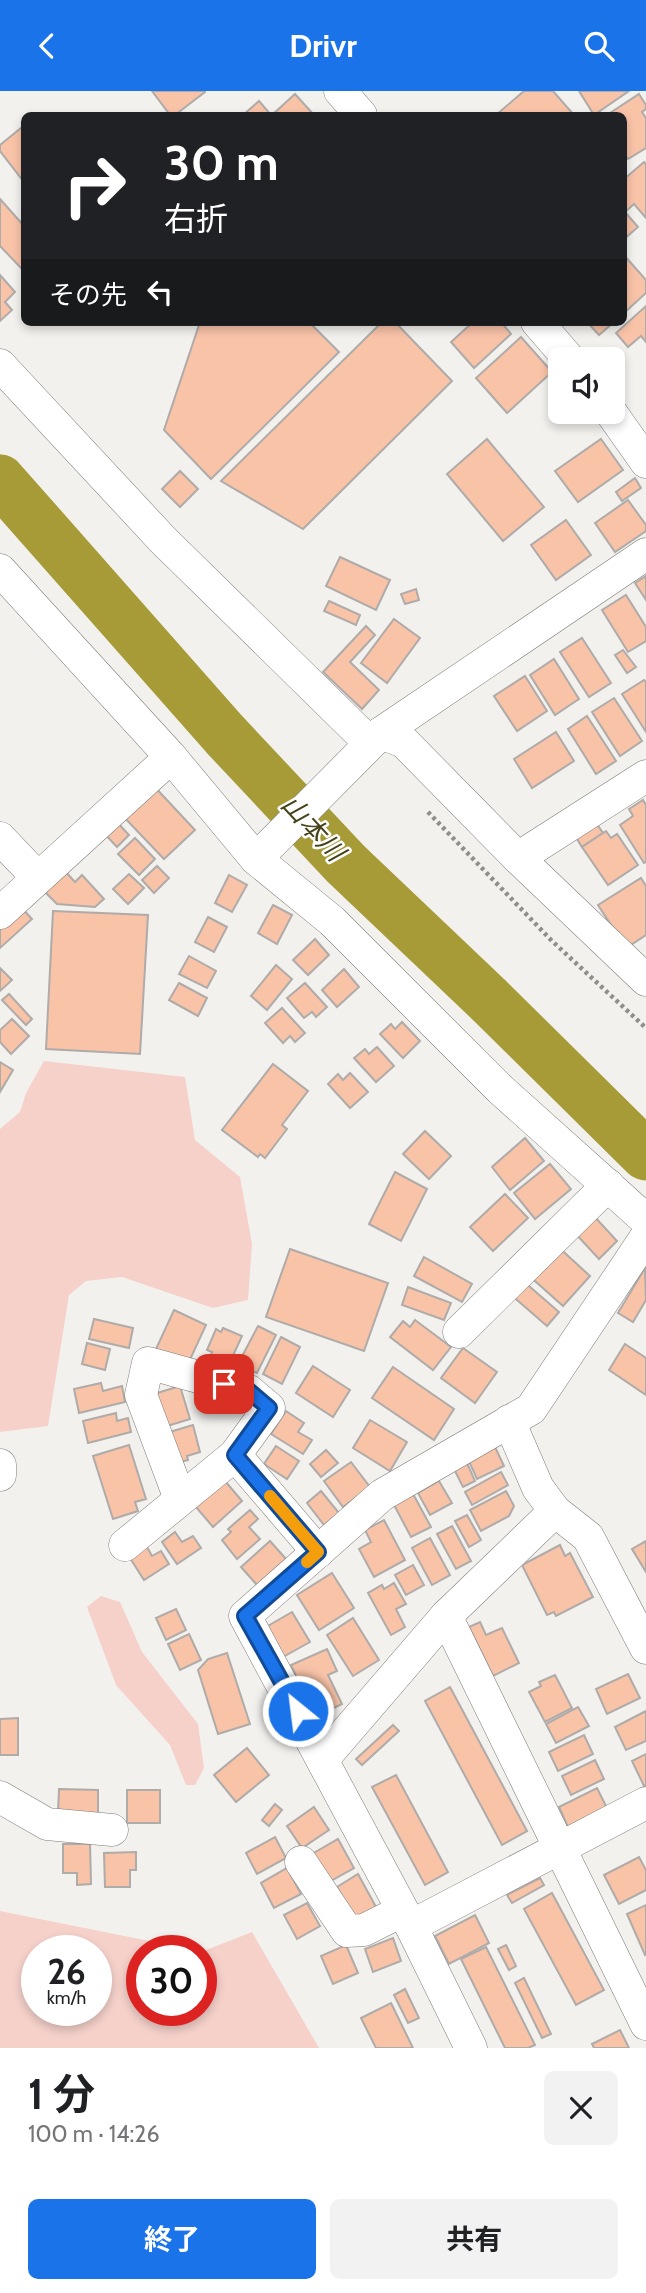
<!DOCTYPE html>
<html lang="ja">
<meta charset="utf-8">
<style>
:root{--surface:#fff;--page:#f2f2f2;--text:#202124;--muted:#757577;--accent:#1a73e8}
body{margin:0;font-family:Cabin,"Noto Sans JP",sans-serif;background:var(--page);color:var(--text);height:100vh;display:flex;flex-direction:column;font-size:26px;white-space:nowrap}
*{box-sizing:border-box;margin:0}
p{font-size:23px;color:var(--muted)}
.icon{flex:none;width:38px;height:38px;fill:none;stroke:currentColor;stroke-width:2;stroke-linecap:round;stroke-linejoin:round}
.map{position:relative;height:1957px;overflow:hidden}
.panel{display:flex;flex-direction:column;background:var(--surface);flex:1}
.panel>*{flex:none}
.guide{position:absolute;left:21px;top:21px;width:606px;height:214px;border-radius:10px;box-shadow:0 4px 10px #0003;background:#202124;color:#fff;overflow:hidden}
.buttons{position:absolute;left:548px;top:256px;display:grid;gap:14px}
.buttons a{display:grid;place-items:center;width:77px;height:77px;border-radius:10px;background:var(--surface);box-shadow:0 4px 10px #0003;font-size:35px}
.speed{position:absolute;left:21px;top:1844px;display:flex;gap:14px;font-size:35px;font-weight:700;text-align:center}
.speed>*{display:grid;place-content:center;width:91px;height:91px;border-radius:50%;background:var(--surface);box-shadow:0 4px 10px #0003;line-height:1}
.speed small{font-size:18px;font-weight:400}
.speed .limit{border:10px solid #d22;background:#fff;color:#111}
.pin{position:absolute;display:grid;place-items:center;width:60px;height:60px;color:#fff;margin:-30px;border-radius:14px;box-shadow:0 4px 10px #0006}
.me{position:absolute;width:77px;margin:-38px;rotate:331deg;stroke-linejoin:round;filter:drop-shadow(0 0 5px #0008)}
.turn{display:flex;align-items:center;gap:24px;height:147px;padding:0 28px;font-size:32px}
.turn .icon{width:91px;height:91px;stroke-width:2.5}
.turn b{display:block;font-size:49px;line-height:60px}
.then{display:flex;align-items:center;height:66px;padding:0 28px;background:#0003;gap:14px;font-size:26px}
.round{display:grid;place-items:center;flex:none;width:74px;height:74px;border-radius:10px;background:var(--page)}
.head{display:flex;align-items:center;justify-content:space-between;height:119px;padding:0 28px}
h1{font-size:42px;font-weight:700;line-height:52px}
.primary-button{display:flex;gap:14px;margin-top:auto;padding:14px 28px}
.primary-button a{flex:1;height:80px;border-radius:10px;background:var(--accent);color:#fff;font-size:28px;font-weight:700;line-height:80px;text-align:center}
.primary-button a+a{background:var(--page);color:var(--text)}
header{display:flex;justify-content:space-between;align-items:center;height:91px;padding:0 28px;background:var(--accent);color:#fff;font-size:32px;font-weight:700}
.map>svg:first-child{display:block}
.green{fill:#f5d1ca;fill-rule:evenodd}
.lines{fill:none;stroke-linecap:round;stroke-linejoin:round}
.river{stroke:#a79b37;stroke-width:51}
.building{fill:#f9c3a8;stroke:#aeaba9;stroke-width:2}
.minor-casing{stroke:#7e7c79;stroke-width:33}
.path{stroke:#908e8c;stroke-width:4.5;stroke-dasharray:3.5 3.5;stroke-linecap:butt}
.minor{stroke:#fff;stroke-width:32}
.route-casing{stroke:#114b97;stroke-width:18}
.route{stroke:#1a73e8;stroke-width:12}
.slow{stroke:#f59e0b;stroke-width:12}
.labels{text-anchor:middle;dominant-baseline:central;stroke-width:5;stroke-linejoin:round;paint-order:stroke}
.water-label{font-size:26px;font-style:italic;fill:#464118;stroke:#fff}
</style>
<header><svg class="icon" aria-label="back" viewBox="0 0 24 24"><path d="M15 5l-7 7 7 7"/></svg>Drivr<svg class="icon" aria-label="search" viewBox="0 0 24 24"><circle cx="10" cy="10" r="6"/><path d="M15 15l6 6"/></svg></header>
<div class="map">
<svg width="646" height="1957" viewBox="0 0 646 1957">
<rect width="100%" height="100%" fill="#f3f1ee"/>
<g class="green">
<polygon points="44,970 185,986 195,1049 240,1086 252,1153 248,1209 213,1217 122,1186 86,1190 69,1204 48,1335 0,1341 0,1038 20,1021 26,1002"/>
<polygon points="101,1505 120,1511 142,1561 198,1633 204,1677 195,1694 186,1694 170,1654 116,1594 87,1516"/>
<path d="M 0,1820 L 199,1860 L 142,1860 L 142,1920 L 201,1920 L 201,1861 L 252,1841 L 319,1957 L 0,1957 ZM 37,1860 L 96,1860 L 96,1920 L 37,1920 Z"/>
</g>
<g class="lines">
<polyline class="river" points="0,389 225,644 346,773 488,908 646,1064"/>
</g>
<g class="building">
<polygon points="152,0 205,0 205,1 175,24 170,24"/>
<polygon points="524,0 553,0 574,24 496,24"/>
<polygon points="579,0 629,0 594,24"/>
<polygon points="295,3 314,24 272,24"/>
<polygon points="639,3 646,14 646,18 642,21 646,27 646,57 628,68 623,61 623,24 607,24"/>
<polygon points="259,10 271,24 243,24"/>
<polygon points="21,37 24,41 24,91 0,60 0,54"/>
<polygon points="644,71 646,73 646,127 634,113 625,121 638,136 623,149 623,89"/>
<polygon points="0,108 24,135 24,173 21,177 0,155"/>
<polygon points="623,163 646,189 646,202 623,223"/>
<polygon points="0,184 15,201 5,211 12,219 0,230"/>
<polygon points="646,215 646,251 641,245 628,256 616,242"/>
<polygon points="200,231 309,231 339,261 211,388 164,339"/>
<polygon points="382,231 395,231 452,290 303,438 221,390"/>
<polygon points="473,231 501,231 511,243 474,277 451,251"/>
<polygon points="587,231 614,231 599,244"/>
<polygon points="521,246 552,281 507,322 476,287"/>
<polygon points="487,348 544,416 503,450 447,383"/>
<polygon points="601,348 623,379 578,411 555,380"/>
<polygon points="180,380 198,398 180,416 162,398"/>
<polygon points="635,387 641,397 622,410 616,401"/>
<polygon points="628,409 646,434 646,440 615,461 595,432"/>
<polygon points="566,429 591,464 556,489 531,454"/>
<polygon points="340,466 390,489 376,519 326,495"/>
<polygon points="646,485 646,509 635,492"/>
<polygon points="416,498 419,509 405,513 401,503"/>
<polygon points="626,504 646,536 646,550 628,561 602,519"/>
<polygon points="329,510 360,524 356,534 324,520"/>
<polygon points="394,528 420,547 387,592 361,572"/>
<polygon points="366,535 375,544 350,571 379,599 362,618 323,581"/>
<polygon points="582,547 611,592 589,606 560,561"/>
<polygon points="623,559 636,576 627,582 615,564"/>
<polygon points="554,568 579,608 555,624 530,584"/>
<polygon points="525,585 547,620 517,640 494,605"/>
<polygon points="644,589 646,591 646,641 622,603"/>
<polygon points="614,607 642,650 620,665 592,621"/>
<polygon points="587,625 616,670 596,683 568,638"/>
<polygon points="556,641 574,670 532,697 514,668"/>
<polygon points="151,692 195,739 164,768 120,722"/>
<polygon points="643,709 646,714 646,771 644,772 620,734 633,725 629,718"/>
<polygon points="592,726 603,742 582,756 572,740"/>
<polygon points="115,729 129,744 117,756 103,741"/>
<polygon points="606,740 611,747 617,743 638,774 608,794 582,756"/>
<polygon points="135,747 155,768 139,784 118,763"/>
<polygon points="157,775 169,787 154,802 142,789"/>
<polygon points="64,779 75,791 82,784 104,808 95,816 57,813 43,799"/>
<polygon points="129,783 144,797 128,813 113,798"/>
<polygon points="229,784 247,794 232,821 215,812"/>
<polygon points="641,787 646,795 646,844 626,857 598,814"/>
<polygon points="18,813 32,828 0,857 0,829"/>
<polygon points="273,814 292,824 277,853 258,842"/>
<polygon points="53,820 148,824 140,963 46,958"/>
<polygon points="208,826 227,836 214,861 195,851"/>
<polygon points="315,848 329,864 308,884 293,869"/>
<polygon points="189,865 216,880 207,897 179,883"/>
<polygon points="276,874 292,888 267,919 251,905"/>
<polygon points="0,877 12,889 0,900"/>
<polygon points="344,878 359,896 337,916 322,899"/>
<polygon points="179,892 207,907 198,925 169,909"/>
<polygon points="305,892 327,916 316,926 312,921 304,927 287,907"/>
<polygon points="9,903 32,928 26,934 2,909"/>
<polygon points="282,917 305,942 295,951 290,945 283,952 265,932"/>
<polygon points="12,928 29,945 11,963 0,951 0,939"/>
<polygon points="402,931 420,950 403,967 380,943 391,933 395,938"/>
<polygon points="377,956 394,975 376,991 354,967 365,958 369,963"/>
<polygon points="0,971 13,979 0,1001"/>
<polygon points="273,973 308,1000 282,1034 287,1038 265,1067 260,1063 258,1066 222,1039"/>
<polygon points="350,982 368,1001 350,1017 328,993 338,983 343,989"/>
<polygon points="425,1040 451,1065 429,1088 403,1063"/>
<polygon points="525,1047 544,1070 510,1099 492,1076"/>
<polygon points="550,1073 571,1098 535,1128 514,1102"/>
<polygon points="395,1081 427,1098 401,1150 369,1133"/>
<polygon points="505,1103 528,1127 493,1160 470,1136"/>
<polygon points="593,1124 617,1150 599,1168 574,1141"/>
<polygon points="555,1153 590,1185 563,1215 527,1183"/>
<polygon points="290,1158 388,1192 364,1260 266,1226"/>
<polygon points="424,1166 472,1193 462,1211 414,1185"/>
<polygon points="645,1177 646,1209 633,1231 618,1222"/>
<polygon points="522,1189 559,1221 547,1235 510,1203"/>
<polygon points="408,1196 451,1212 444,1229 402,1214"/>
<polygon points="174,1219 206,1234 188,1273 156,1258"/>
<polygon points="94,1228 133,1237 129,1257 89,1248"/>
<polygon points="415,1229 451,1256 433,1279 390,1246 403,1230 410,1236"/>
<polygon points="258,1235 276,1244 257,1282 238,1273"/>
<polygon points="223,1237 242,1245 226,1280 208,1271 212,1261 207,1259 216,1238 221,1241"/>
<polygon points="281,1246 300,1256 282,1293 263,1283"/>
<polygon points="87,1252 110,1258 105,1279 82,1273"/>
<polygon points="625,1253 646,1267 646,1304 609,1279"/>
<polygon points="463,1257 497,1281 475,1312 441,1287"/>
<polygon points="313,1275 350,1299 333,1326 296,1302"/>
<polygon points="393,1276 454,1318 434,1349 372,1307"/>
<polygon points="101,1292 103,1300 122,1295 125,1311 79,1322 74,1298"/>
<polygon points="180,1295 190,1328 164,1336 154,1303"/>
<polygon points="286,1320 304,1332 298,1341 312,1349 303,1363 271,1343"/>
<polygon points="116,1322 117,1330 128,1327 131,1341 88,1352 83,1330"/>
<polygon points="370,1329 407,1351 390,1380 353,1357"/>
<polygon points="193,1334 200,1361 187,1365 188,1369 173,1373 163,1343"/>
<polygon points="129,1354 146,1408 135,1411 138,1420 113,1428 93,1365"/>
<polygon points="276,1355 299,1370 287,1388 264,1373"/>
<polygon points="495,1356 504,1375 477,1388 468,1368"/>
<polygon points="326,1359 338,1372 321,1386 310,1373"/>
<polygon points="351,1371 370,1396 343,1416 324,1390"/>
<polygon points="467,1372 475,1390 463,1396 454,1378"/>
<polygon points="501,1381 508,1394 472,1414 465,1401"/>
<polygon points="225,1390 242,1410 213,1436 196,1416"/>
<polygon points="439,1390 452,1412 430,1424 418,1402"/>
<polygon points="321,1400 339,1422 324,1434 307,1412"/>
<polygon points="506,1400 514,1415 509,1425 481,1440 470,1419"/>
<polygon points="412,1401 431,1436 411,1446 393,1412"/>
<polygon points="250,1419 258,1428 249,1436 260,1448 237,1468 222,1449 231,1441 228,1438"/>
<polygon points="467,1424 481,1449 469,1456 455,1430"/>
<polygon points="384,1429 405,1469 374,1486 359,1458 371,1451 365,1439"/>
<polygon points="452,1435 471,1470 456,1478 437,1443"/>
<polygon points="175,1441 182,1451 193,1445 201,1457 177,1473 162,1451"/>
<polygon points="430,1447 450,1484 432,1494 412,1457"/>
<polygon points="270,1450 286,1468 257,1494 241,1476"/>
<polygon points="646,1450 646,1481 632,1458"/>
<polygon points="560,1454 565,1465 570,1462 593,1506 556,1525 554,1521 547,1524 522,1474"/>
<polygon points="147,1456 152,1465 161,1460 169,1473 144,1489 130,1467"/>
<polygon points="413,1474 424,1494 406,1504 395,1484"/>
<polygon points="332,1482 354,1517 319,1539 297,1504"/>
<polygon points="394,1492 406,1513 396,1518 405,1536 391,1544 368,1502 382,1494 384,1498"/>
<polygon points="176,1518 186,1539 166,1549 156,1527"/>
<polygon points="292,1521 310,1551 283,1566 266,1536"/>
<polygon points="353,1527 379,1569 353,1585 327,1544"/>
<polygon points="480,1531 486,1544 502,1537 519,1572 493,1585 469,1536"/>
<polygon points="189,1543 201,1569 180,1579 168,1553"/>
<polygon points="327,1558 337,1580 328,1584 342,1613 315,1626 291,1574"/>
<polygon points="227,1562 250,1633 218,1643 198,1579 208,1568"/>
<polygon points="628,1583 640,1607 607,1623 596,1598"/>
<polygon points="555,1584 572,1617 545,1631 529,1601 541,1595 539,1591"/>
<polygon points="450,1596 527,1740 502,1754 425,1610"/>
<polygon points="578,1616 589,1635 556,1652 546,1633"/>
<polygon points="646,1620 646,1650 626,1659 615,1636"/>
<polygon points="18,1627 18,1664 0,1664 0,1628"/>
<polygon points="393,1634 399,1640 362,1674 356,1668"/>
<polygon points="584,1644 593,1663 558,1680 549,1661"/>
<polygon points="247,1657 269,1684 236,1711 214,1684"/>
<polygon points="646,1663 646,1694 644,1695 632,1670"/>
<polygon points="595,1669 604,1688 571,1704 562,1685"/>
<polygon points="396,1684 448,1781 425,1794 372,1696"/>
<polygon points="597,1697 607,1717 568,1736 559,1716"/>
<polygon points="59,1698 98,1699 98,1722 58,1722"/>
<rect x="127" y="1699" width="33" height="33"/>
<polygon points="275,1713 282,1719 269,1735 262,1729"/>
<polygon points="314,1716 329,1739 302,1757 287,1735"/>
<polygon points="275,1746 286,1767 257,1783 246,1762"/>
<polygon points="338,1748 354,1777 329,1791 312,1763"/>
<polygon points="63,1753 90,1753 91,1793 77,1794 77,1782 63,1782"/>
<polygon points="136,1761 136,1779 130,1779 130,1796 105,1796 104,1762"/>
<polygon points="639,1766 646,1779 646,1799 619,1813 604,1784"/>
<polygon points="287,1777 301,1803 274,1817 261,1792"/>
<polygon points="358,1783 376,1816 355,1829 337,1796"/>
<polygon points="540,1787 544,1794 512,1812 507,1804"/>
<polygon points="552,1802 604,1899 576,1914 524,1818"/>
<polygon points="307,1812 320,1835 297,1848 284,1824"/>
<polygon points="646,1814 646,1863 645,1864 627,1823"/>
<polygon points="475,1824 489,1852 449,1873 435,1845"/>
<polygon points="393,1847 401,1870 373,1881 365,1858"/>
<polygon points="346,1854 358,1882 333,1893 321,1865"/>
<polygon points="506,1854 516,1875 509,1879 498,1858"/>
<polygon points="486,1856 535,1954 528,1957 505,1957 461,1868"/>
<polygon points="524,1887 551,1943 542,1947 515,1892"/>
<polygon points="405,1898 419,1927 408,1932 394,1904"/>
<polygon points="391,1912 413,1957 376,1957 361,1927"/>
<polygon points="620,1939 629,1957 594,1957 592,1953"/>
</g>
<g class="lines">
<defs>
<g id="minor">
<polyline points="340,0 361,24"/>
<polyline points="537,231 569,268"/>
<polyline points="0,274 163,449 370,652"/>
<polyline points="610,320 646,371"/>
<polyline points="0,479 171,666 256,768 332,830 500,998 646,1129"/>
<polyline points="381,642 404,651 518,767 646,889"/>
<polyline points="0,747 38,787"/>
<polyline points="518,767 646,685"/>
<polyline points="256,768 381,642 646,463"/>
<polyline points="0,822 171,666"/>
<polyline points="459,1241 608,1094"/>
<polyline points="509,1330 538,1397 555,1420 588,1446 646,1557"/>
<polyline points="235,1364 318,1461"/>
<polyline points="0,1374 0,1384"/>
<polyline points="125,1454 235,1364 269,1317 249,1300 148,1272 141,1304 180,1408"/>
<polyline points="446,1525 646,1933"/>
<polyline points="323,1668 446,1525 555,1420"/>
<polyline points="0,1706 47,1733 112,1739"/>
<polyline points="301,1771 347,1840 364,1839 402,1820"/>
<polyline points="411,1835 646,1712"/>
<polyline points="471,1957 411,1835 245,1525 382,1404 531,1318 646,1146"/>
</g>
</defs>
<use href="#minor" class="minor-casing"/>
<polyline class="path" points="428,721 552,850 646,937"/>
<use href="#minor" class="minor"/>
</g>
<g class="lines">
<defs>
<polyline id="route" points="224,1293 249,1300 269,1317 235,1364 318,1461 245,1525 298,1620"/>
</defs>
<use href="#route" class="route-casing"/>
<use href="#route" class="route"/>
<polyline class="slow" points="270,1405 318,1461 307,1471"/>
</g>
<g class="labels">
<g class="water-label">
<text transform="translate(313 737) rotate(47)">山本川</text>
</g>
</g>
</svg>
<div class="buttons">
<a><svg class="icon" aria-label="sound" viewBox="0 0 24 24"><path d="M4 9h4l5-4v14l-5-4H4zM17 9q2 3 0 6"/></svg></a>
</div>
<div class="speed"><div>26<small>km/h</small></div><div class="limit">30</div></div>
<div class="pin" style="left:224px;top:1293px;background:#d93025"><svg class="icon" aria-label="arrive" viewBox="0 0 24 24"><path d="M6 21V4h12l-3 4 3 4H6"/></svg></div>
<svg class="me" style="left:298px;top:1620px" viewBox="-20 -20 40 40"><circle r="17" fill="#1a73e8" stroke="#fff" stroke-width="3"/><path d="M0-11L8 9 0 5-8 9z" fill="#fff"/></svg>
<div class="guide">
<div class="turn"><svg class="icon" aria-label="right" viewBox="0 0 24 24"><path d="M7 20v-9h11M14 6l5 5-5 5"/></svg><div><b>30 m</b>右折</div></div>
<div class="then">その先<svg class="icon" aria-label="left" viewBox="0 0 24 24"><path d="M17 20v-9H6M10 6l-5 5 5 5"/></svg></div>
</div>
</div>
<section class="panel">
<div class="head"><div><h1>1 分</h1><p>100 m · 14:26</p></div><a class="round"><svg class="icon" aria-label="close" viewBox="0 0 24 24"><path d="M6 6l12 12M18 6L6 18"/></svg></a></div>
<div class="primary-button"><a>終了</a><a>共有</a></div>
</section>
